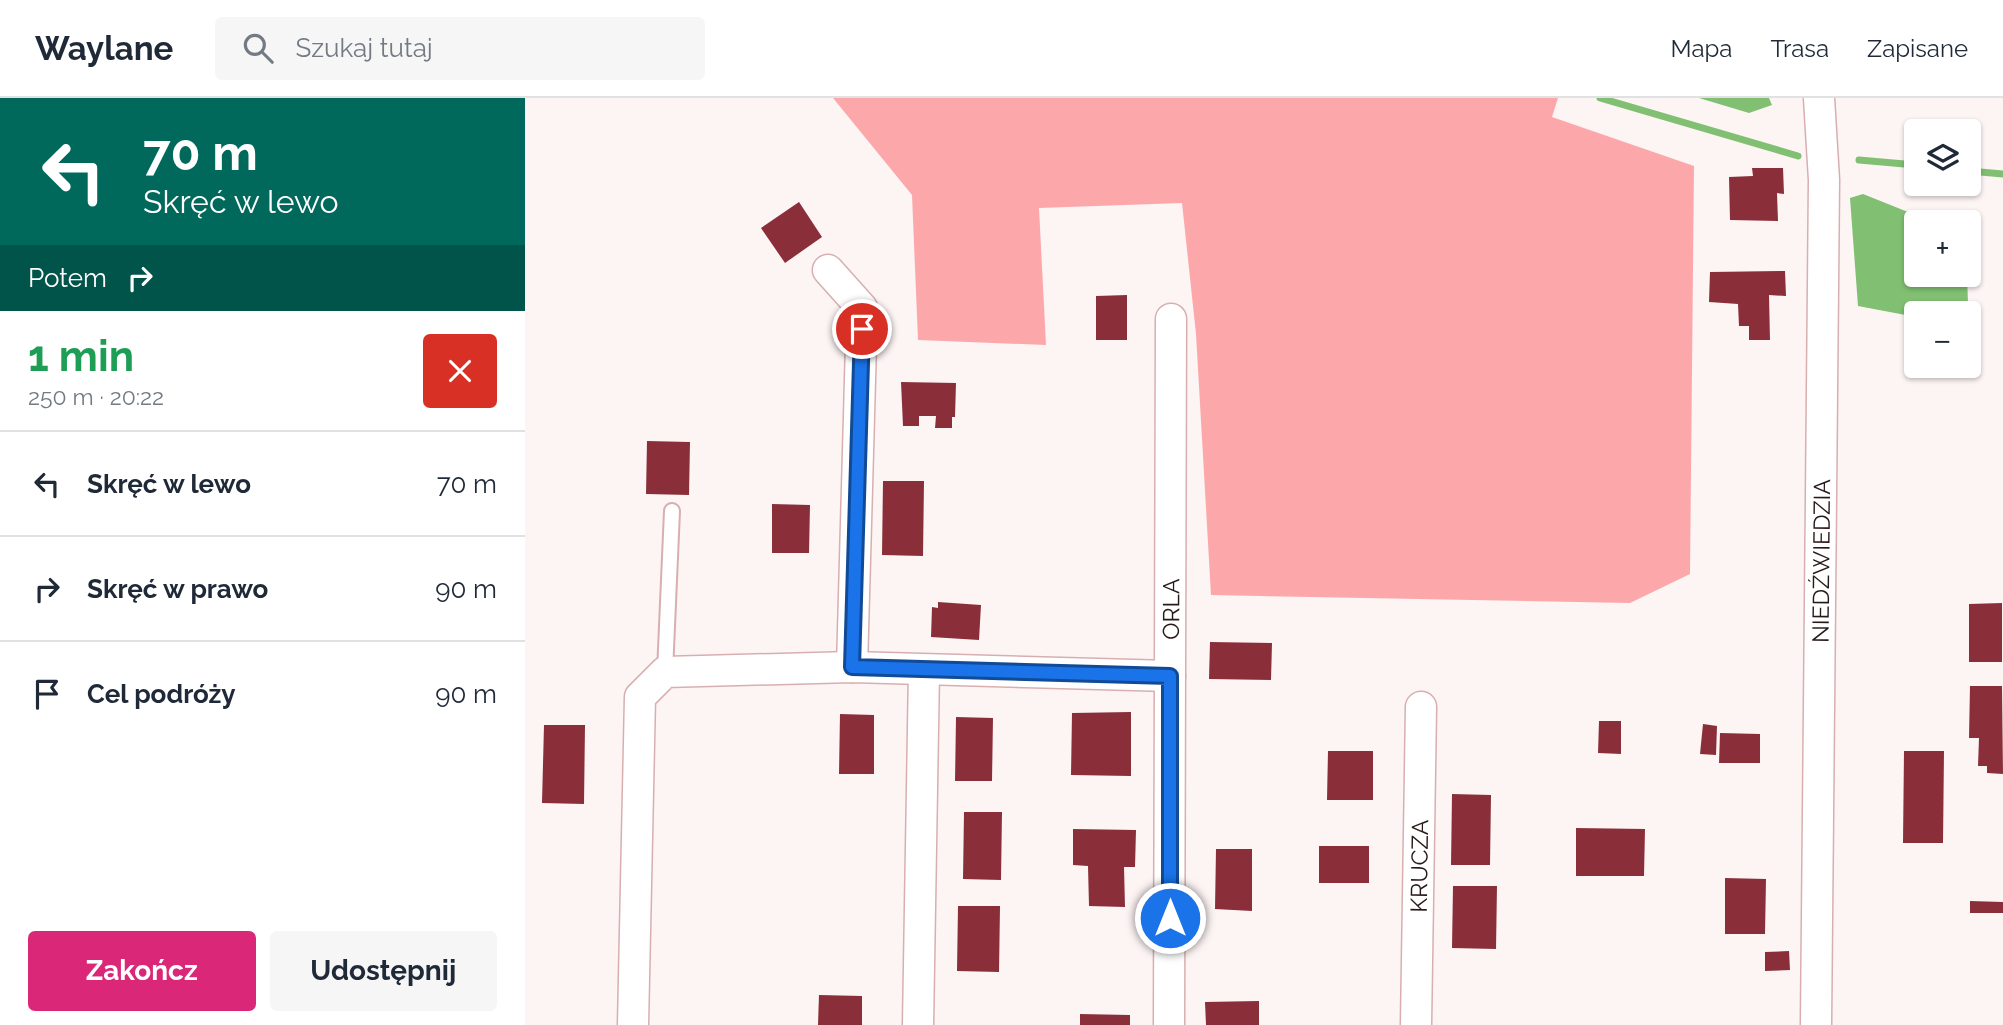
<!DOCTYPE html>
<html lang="pl">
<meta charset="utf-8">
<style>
:root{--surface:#fff;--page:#f6f6f7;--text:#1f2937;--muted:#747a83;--line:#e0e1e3;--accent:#db2777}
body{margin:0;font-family:Raleway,sans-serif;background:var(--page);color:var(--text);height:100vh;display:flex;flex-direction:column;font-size:26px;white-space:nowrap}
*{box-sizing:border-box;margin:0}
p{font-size:23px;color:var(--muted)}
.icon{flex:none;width:38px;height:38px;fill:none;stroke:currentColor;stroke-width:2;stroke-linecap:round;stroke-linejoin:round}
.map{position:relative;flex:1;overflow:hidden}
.details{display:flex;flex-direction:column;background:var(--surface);width:525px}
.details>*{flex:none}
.banner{background:#00695c;color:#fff;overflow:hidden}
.buttons{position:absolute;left:1379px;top:21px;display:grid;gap:14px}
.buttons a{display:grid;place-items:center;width:77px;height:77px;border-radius:7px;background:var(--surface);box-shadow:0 2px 5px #0004;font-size:35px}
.pin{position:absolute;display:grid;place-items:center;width:60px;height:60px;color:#fff;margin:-30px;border:4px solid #fff;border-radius:50%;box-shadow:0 2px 7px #0007}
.me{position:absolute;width:77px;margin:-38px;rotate:0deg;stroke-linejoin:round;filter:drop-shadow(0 0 5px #0008)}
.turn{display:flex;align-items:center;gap:24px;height:147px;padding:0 28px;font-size:32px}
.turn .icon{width:91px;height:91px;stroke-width:2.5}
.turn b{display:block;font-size:49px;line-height:60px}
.then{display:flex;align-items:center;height:66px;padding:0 28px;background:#0003;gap:14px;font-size:26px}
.round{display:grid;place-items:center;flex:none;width:74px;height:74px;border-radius:7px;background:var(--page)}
.head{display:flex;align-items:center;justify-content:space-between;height:119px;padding:0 28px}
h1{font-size:42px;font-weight:700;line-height:52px;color:#1e9e55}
.cta{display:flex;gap:14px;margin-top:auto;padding:14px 28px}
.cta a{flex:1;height:80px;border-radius:7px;background:var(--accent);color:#fff;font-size:28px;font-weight:700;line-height:80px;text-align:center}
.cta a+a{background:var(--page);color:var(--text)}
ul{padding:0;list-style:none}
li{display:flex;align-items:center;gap:21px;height:105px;padding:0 28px;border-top:2px solid var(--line)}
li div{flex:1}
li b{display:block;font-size:26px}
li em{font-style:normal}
header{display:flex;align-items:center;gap:42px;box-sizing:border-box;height:98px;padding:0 35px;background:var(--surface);border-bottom:2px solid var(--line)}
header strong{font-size:33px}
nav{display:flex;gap:38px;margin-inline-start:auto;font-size:24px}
.search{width:490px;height:63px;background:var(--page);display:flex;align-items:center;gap:18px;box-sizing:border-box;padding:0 24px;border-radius:7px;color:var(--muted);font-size:26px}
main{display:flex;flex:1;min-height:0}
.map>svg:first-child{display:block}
.green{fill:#fca8ab}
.water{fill:#81c073}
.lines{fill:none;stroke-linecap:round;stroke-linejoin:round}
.stream{stroke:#81c073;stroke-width:7}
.building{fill:#8a2f39}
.lane-casing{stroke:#d8afb0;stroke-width:18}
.street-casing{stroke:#d8afb0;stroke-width:33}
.lane{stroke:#fff;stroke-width:14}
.street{stroke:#fff;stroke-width:30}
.route-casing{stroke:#114b97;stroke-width:18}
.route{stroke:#1a73e8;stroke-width:12}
.labels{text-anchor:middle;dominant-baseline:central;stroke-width:7;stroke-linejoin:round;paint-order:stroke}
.street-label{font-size:23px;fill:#281919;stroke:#fff}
</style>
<header>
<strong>Waylane</strong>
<div class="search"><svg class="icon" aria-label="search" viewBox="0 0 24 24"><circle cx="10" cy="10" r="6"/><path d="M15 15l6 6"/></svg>Szukaj tutaj</div>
<nav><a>Mapa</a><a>Trasa</a><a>Zapisane</a></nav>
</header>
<main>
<section class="details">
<div class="banner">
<div class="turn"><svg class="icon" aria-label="left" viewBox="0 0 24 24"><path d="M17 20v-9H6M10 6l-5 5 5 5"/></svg><div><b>70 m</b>Skręć w lewo</div></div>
<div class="then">Potem<svg class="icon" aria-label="right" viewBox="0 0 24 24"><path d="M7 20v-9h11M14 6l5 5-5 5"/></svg></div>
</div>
<div class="head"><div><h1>1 min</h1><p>250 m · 20:22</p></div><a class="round" style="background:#d93025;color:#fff"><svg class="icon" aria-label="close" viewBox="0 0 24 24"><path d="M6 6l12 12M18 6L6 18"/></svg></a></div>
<ul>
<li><svg class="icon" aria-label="left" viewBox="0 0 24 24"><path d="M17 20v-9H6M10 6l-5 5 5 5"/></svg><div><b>Skręć w lewo</b></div><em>70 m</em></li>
<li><svg class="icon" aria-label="right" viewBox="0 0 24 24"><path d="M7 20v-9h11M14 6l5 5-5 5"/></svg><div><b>Skręć w prawo</b></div><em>90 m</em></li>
<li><svg class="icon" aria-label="arrive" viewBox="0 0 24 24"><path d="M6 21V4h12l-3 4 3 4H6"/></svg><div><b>Cel podróży</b></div><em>90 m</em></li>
</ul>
<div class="cta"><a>Zakończ</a><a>Udostępnij</a></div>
</section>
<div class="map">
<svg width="1478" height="927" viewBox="0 0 1478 927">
<rect width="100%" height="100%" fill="#fdf4f4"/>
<polygon class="green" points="308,0 1033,0 1027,19 1169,68 1165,476 1105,505 686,497 671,236 657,105 514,110 521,247 393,242 387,97"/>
<g class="water">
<polygon points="1174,0 1244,0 1247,7 1224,15"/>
<polygon points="1338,96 1408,124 1391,124 1391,177 1442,177 1443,205 1438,215 1391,215 1391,219 1333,208 1325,100"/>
</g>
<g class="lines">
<g class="stream">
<polyline points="1075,0 1273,58"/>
<polyline points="1334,62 1391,67"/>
<polyline points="1444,73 1478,76"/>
</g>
</g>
<g class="building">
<polygon points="1227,70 1258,70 1259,96 1252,95 1253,123 1205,122 1204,79 1228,78"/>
<polygon points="274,104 297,139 260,165 236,130"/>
<polygon points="1260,173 1261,198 1244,197 1245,242 1224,242 1224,228 1214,228 1213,206 1184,204 1185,174"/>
<polygon points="602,197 602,242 571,242 571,198"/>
<polygon points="376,284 431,285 430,319 427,319 427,330 410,330 411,318 394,318 394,328 378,328"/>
<polygon points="122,343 165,344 164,397 121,396"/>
<polygon points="358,383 399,383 398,458 357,457"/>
<polygon points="247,406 285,407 284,455 247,455"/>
<polygon points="413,504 456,507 454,542 406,539 407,509 413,510"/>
<polygon points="1477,505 1477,564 1444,564 1444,506"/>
<polygon points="685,544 747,545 746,582 684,581"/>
<polygon points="1445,588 1477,588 1478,676 1462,675 1462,668 1453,668 1454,640 1444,640"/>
<polygon points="606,614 606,678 546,677 547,615"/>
<polygon points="315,616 349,617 349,676 314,676"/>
<polygon points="431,619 468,620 467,683 430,683"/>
<polygon points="1074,623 1096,623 1096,656 1073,655"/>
<polygon points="1178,626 1192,628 1191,657 1175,656"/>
<polygon points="19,627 60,627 59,706 17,705"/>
<polygon points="1195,635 1235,636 1235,665 1194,665"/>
<polygon points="803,653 848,653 848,702 802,702"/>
<polygon points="1379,653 1419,653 1418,745 1378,745"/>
<polygon points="927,696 966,697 965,767 926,767"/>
<polygon points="439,714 477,714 476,782 438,781"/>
<polygon points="1051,730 1120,731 1119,778 1051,778"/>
<polygon points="548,731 611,732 610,769 599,769 600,809 564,808 563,768 548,767"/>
<rect x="794" y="748" width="50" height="37"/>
<polygon points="691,751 727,751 727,813 690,811"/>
<polygon points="1200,780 1241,781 1240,836 1200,836"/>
<polygon points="928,788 972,788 971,851 927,850"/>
<polygon points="1445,803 1478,804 1478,815 1445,815"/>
<polygon points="433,808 475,808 474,874 432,873"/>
<polygon points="1264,853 1265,872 1240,873 1240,854"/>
<polygon points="294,897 337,898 337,927 293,927"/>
<polygon points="734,903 734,927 681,927 680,904"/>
<polygon points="555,916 605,917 605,927 555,927"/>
</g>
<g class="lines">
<defs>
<polyline id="lane" points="140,574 147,413"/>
<g id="street">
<polyline points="303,172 337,210 327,569"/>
<polyline points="108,927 115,599 140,574 327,569 645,578"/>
<polyline points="393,927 399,572"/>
<path id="s1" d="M 644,927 L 646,221"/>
<path id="s2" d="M 891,927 L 896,609"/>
<path id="s3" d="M 1291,927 L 1299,82 L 1294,0"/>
</g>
</defs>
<use href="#lane" class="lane-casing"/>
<use href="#street" class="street-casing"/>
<use href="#lane" class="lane"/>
<use href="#street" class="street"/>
</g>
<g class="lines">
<defs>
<polyline id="route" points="337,231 327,569 645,578 645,820"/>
</defs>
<use href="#route" class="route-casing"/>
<use href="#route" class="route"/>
</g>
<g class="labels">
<g class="street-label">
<text stroke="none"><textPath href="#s3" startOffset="464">NIEDŹWIEDZIA</textPath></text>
<text stroke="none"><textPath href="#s1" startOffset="416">ORLA</textPath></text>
<text stroke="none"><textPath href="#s2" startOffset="159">KRUCZA</textPath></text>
</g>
</g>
</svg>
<div class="buttons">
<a><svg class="icon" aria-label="layers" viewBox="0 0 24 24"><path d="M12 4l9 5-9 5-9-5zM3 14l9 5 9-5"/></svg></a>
<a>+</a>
<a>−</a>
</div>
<div class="pin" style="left:337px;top:231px;background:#d93025"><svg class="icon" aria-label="arrive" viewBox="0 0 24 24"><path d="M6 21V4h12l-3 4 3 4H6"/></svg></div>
<svg class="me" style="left:645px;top:820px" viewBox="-20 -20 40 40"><circle r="17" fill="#1a73e8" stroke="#fff" stroke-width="3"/><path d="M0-11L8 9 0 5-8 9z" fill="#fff"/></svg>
</div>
</main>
